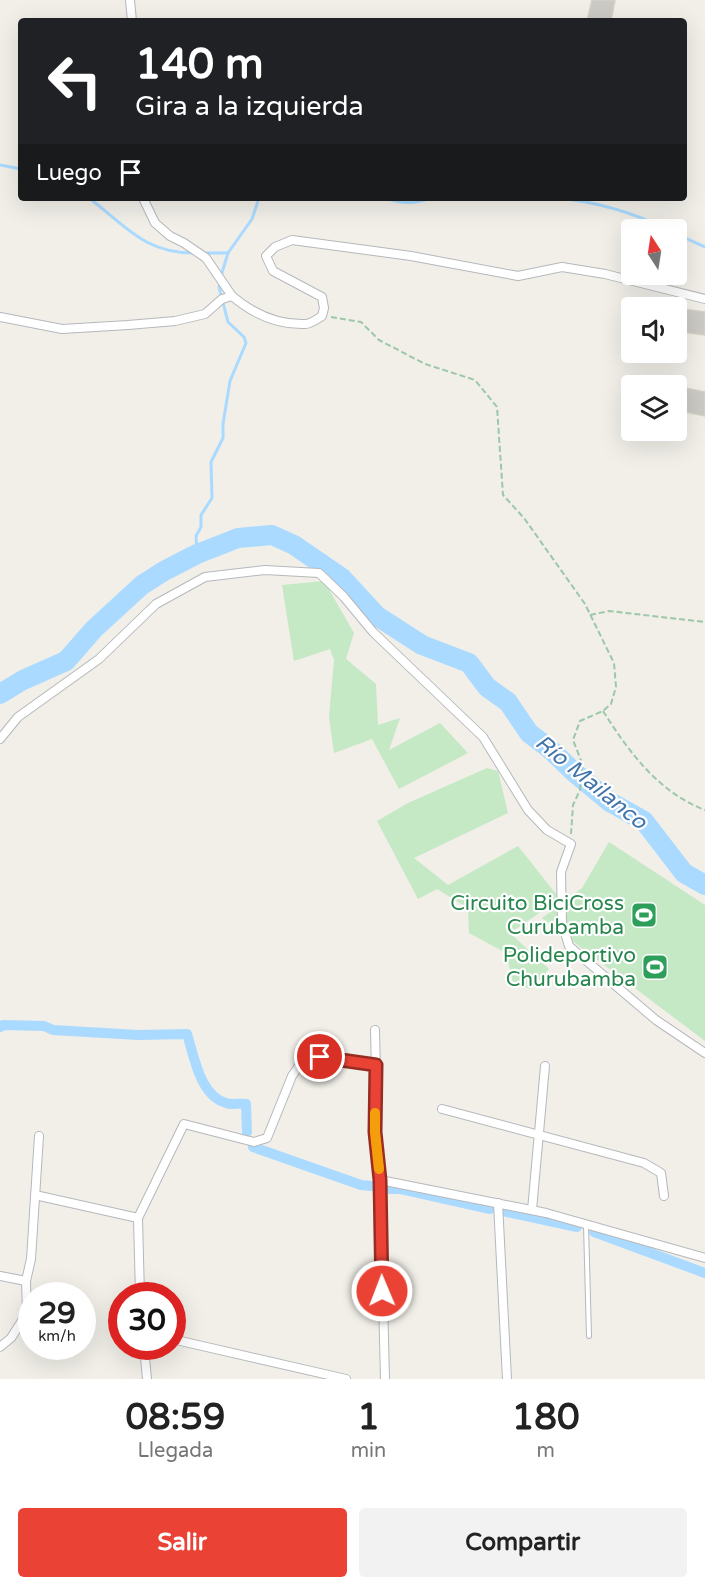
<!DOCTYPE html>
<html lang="es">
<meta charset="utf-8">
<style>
:root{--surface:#fff;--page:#f2f2f2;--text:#222;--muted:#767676;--accent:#ea4335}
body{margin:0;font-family:"Varela Round",sans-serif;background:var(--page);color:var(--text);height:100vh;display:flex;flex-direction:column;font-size:22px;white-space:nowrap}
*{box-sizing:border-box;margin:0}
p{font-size:20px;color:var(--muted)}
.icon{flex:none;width:33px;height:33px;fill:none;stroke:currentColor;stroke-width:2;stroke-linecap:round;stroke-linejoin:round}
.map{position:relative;height:1379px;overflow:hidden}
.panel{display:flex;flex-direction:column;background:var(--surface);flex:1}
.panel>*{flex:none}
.banner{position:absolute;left:18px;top:18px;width:669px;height:183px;border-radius:6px;box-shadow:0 6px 24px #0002;background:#202124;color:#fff;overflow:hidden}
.needle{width:39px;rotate:348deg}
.fabs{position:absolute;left:621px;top:219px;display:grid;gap:12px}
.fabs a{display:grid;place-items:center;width:66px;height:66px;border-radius:6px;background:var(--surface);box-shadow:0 6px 24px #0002;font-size:30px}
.speed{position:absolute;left:18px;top:1282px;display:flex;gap:12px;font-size:30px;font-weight:700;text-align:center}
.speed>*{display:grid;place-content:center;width:78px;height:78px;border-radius:50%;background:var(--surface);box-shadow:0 6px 24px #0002;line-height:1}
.speed small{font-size:15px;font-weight:400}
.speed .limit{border:9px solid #d22;background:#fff;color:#111}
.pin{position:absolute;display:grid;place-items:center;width:51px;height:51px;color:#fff;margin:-26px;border:3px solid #fff;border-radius:50%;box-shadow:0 2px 6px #0007}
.me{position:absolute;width:66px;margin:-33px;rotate:359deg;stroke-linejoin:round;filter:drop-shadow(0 0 4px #0008)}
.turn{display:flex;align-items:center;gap:21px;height:126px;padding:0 18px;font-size:27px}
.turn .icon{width:78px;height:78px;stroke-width:2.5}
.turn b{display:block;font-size:42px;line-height:51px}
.then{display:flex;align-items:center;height:57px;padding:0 18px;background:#0003;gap:12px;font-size:22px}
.eta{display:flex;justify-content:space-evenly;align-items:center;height:102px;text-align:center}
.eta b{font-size:36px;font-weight:700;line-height:42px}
.button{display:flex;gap:12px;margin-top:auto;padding:12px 18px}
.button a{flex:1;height:69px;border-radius:6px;background:var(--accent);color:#fff;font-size:24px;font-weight:700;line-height:69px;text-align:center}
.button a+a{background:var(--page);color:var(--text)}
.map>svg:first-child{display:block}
.green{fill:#c5e8c5}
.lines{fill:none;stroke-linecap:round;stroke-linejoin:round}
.stream{stroke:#aadaff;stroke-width:3}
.canal{stroke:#aadaff;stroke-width:10}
.river{stroke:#aadaff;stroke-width:20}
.building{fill:#cccac5;stroke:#d6d1c6;stroke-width:1.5}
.lane-casing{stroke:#b5b8bc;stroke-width:6}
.street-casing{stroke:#b5b8bc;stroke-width:10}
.path{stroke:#9cc7a9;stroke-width:2;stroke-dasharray:6 3;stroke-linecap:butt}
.lane{stroke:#fff;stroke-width:4}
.street{stroke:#fff;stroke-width:8}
.route-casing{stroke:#982c22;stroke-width:15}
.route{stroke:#ea4335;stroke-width:10}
.slow{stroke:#f59e0b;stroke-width:10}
.labels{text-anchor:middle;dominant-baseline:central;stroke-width:4.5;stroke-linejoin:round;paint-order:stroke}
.leisure-label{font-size:21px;fill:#27864d;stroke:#fff;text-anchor:end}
.water-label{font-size:22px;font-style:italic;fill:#4174aa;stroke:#fff}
</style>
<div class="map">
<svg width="705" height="1379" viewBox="0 0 705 1379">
<rect width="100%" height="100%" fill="#f1efe8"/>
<g class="green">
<polygon points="324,581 354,633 346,659 376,684 378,725 400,718 389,750 440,723 468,753 399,789 372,739 334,753 329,717 334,660 330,649 294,661 282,585"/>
<polygon points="487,768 498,771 508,813 414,858 448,885 518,846 560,899 510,933 549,969 531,989 513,983 506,953 469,933 468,908 437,889 418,899 377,821 408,803"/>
<polygon points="609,842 705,905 705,1041 542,918 582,888"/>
</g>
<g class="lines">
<g class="stream">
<polyline points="0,165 21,169"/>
<path d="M 89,198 C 126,226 145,254 196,253"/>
<path d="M 386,198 C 403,204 413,204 431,198"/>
<path d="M 559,198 C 595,202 635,213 668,230"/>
<polyline points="676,234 705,247"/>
<polyline points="202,253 228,253"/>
<polyline points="221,276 228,253 252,219 259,198"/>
<polyline points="197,554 196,536 201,527 201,515 212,498 211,462 223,438 223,424 230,381 246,343 244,337 228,322 219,287 220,282"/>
</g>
<g class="canal">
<path d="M 0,1027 L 3,1025 L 44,1026 L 53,1030 L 138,1035 L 187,1034 C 194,1056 200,1096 226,1103 C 231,1105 240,1103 246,1104 L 247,1132"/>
<polyline points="253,1147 361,1185 372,1186"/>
<polyline points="390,1189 401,1189 490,1209"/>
<polyline points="507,1212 577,1227"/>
<polyline points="594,1232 705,1273"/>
</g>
<polyline class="river" points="0,694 23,680 66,661 94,629 142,585 164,571 197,554 238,538 272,535 294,545 342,578 377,616 422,645 469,663 487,687 508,702 529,733 550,749 575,773 610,802 644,821 684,873 705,885"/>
</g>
<g class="building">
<polygon points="592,0 615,0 611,21 587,21"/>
<polygon points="676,308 705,312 705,335 676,331"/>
<polygon points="676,386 705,392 705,416 676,410"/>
</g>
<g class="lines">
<defs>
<polyline id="lane" points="586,1225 589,1336"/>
<g id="street">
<polyline points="130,0 132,21"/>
<polyline points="143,198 155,223 170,236 184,243 206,258 232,296"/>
<path d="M 0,317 L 62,329 L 128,325 L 175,321 L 205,314 L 222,299 L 232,296 C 252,313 277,325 305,324 C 311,324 317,319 322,316 L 324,308 L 322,297 L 273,271 L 266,256 L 275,247 L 292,240 L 411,256 L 518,276 L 562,267 L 605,274 L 705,299"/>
<polyline points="0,739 18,717 99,659 156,604 205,577 265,570 319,573 344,597 373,632 483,737 528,810 547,830 571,844 561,872 562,923 569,946 656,1020 705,1053"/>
<polyline points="375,1030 376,1072 375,1132 380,1180 385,1379"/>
<polyline points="442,1109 644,1163 661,1173 664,1196"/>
<polyline points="380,1180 546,1213 705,1258"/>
<polyline points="35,1195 138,1218"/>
<polyline points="498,1203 507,1379"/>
<polyline points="532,1210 545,1066"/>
<polyline points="0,1276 26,1281"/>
<polyline points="140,1296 138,1218 184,1124 254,1142 267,1138 292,1076 305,1057 320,1057 376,1065"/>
<polyline points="172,1339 346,1379"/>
<polyline points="0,1347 11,1338 27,1313 26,1281 31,1259 39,1136"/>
<polyline points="144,1347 147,1379"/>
</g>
</defs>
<use href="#lane" class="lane-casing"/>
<use href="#street" class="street-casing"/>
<g class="path">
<polyline points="331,317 361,322 379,340 425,364 475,380 497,407 503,495 524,518 585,604 614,663 616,687 611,704 603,711 580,721 573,740 582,763 580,790 573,805 571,834"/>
<polyline points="590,615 609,611 705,622"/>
<path d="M 603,711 C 629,752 658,792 705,810"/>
</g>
<use href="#lane" class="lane"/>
<use href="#street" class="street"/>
</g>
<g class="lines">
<defs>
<polyline id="route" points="320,1057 376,1065 375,1132 380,1180 382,1291"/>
</defs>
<use href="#route" class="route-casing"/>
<use href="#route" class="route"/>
<polyline class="slow" points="375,1113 375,1132 379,1169"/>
</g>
<defs>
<symbol id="stadium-square" viewBox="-11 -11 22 22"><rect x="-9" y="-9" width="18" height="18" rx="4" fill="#2e9e5b" stroke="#fff"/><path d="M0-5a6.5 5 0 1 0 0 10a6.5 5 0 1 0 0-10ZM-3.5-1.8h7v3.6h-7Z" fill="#fff"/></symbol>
</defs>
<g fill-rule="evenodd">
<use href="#stadium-square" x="629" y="900" width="30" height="30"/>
<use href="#stadium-square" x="640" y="952" width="30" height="30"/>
</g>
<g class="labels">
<g class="leisure-label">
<text x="624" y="903">Circuito BiciCross<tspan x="624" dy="24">Curubamba</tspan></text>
<text x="636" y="955">Polideportivo<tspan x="636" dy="24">Churubamba</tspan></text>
</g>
<g class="water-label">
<text transform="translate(591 782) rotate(39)">Río Mailanco</text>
</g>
</g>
</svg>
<div class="fabs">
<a><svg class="needle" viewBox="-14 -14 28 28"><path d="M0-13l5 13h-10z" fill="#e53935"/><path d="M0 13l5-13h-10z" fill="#767676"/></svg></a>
<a><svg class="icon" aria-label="sound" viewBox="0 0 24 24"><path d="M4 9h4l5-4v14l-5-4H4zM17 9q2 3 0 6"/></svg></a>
<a><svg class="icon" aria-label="layers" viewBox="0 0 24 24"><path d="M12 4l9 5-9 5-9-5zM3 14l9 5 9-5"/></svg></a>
</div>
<div class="speed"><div>29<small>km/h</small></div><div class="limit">30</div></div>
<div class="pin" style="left:320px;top:1057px;background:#d93025"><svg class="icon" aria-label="arrive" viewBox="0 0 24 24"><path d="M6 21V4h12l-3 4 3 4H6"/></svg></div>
<svg class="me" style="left:382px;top:1291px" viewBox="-20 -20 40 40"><circle r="17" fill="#ea4335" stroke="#fff" stroke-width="3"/><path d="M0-11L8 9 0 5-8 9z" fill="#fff"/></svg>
<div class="banner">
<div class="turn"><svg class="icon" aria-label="left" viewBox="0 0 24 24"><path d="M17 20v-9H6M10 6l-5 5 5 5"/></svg><div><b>140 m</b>Gira a la izquierda</div></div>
<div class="then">Luego<svg class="icon" aria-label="arrive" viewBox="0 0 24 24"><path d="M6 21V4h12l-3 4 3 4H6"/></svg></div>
</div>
</div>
<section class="panel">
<div class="eta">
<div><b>08:59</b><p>Llegada</p></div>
<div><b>1</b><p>min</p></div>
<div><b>180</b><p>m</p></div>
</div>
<div class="button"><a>Salir</a><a>Compartir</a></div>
</section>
